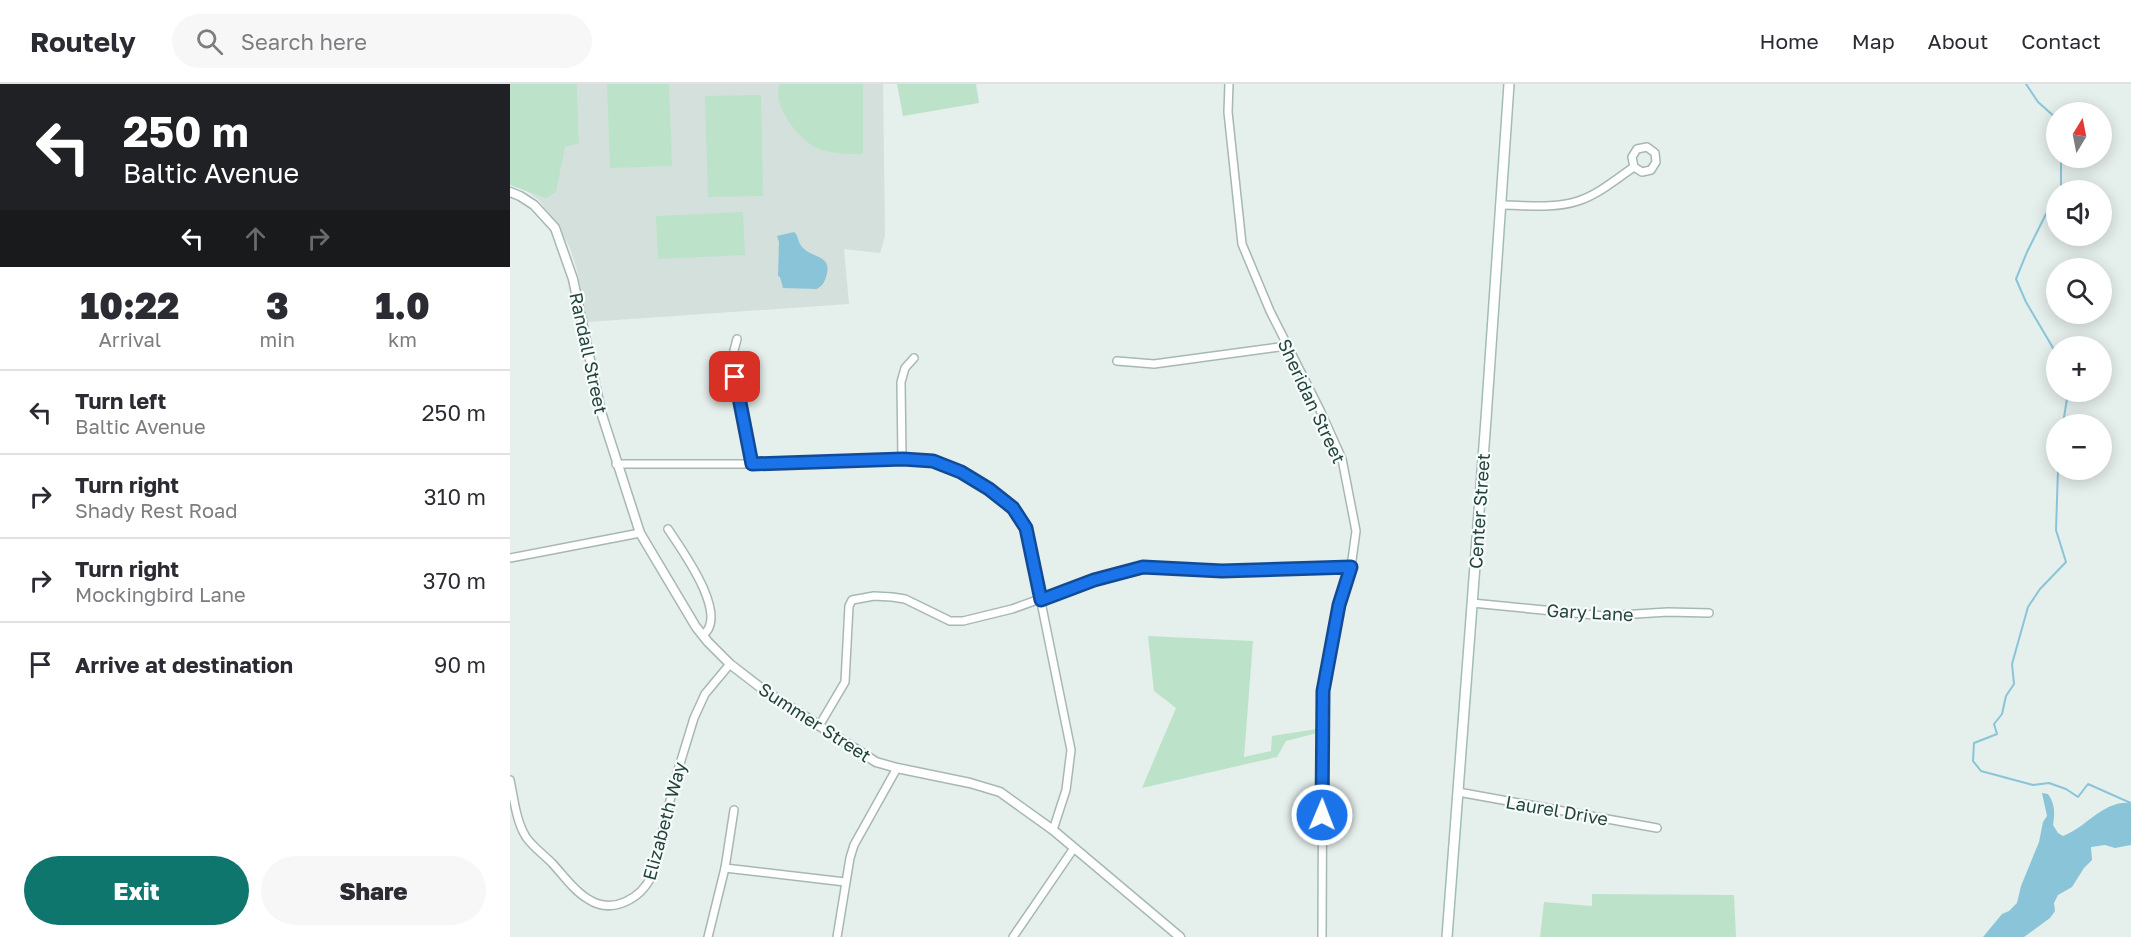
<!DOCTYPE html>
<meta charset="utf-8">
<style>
:root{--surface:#fff;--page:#f7f7f7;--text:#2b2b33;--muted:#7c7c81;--line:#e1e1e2;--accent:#0f766e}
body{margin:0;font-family:"Golos Text",sans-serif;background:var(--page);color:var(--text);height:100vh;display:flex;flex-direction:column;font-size:22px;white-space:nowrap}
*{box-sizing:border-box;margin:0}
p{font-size:20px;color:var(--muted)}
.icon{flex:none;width:33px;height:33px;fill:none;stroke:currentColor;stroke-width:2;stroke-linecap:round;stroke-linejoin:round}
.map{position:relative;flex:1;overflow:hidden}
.drawer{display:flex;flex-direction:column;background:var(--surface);width:510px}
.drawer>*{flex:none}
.hud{background:#202124;color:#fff;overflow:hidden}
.needle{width:39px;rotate:10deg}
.controls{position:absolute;left:1536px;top:18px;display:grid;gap:12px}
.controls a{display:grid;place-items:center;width:66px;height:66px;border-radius:50%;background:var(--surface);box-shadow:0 3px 15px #0003;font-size:30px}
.pin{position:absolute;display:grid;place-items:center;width:51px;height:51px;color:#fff;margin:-26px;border-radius:12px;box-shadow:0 3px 9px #0006}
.me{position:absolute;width:66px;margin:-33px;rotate:1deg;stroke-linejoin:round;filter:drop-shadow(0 0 4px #0008)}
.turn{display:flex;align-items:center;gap:21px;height:126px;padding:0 24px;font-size:27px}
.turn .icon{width:78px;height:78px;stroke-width:2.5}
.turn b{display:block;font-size:42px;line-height:51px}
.lanes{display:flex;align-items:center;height:57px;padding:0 24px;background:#0003;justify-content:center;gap:30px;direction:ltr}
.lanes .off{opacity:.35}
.eta{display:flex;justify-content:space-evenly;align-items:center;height:102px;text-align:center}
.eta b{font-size:36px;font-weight:800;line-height:42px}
.action{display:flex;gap:12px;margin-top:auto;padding:12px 24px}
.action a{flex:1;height:69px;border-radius:36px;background:var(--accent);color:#fff;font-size:24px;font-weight:800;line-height:69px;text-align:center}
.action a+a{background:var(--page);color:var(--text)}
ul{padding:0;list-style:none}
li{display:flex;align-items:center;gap:18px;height:84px;padding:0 24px;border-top:2px solid var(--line)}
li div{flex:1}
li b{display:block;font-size:22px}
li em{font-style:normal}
header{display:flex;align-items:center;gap:36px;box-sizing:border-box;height:84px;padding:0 30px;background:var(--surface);border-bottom:2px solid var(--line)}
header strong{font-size:28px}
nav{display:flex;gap:33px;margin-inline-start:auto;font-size:21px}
.search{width:420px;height:54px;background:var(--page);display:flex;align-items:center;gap:15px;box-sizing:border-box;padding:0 21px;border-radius:33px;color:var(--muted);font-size:22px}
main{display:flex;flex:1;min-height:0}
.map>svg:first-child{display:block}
.built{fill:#d3e0db}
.green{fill:#bde2ca}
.water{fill:#8ac4d8}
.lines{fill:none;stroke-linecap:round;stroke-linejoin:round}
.stream{stroke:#8ac4d8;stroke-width:2}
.minor-casing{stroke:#a7b8b4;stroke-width:10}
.tertiary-casing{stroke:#a7b8b4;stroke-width:11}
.secondary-casing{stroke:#a3bcb6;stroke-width:12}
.minor{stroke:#fff;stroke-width:7}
.tertiary{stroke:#fff;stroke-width:8}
.secondary{stroke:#fff;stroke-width:9}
.route-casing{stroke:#114b97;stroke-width:15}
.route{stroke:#1a73e8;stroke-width:10}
.labels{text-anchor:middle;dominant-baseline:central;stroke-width:4.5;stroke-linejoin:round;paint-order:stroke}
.street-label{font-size:18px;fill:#22443e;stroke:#f7fbf9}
</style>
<header>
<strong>Routely</strong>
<div class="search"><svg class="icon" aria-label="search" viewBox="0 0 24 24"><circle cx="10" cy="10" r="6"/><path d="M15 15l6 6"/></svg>Search here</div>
<nav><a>Home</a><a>Map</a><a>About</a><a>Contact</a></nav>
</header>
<main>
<section class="drawer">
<div class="hud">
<div class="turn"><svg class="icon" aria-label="left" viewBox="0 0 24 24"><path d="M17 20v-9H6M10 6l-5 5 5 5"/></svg><div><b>250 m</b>Baltic Avenue</div></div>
<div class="lanes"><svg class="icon" aria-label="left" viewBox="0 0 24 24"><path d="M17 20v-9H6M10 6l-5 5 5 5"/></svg><svg class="icon off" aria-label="ahead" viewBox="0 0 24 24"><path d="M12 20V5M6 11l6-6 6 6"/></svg><svg class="icon off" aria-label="right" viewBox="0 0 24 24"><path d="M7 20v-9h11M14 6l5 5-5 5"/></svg></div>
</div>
<div class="eta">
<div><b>10:22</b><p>Arrival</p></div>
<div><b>3</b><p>min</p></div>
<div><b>1.0</b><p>km</p></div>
</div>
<ul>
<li><svg class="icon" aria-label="left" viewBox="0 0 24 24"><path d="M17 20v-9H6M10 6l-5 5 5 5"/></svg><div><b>Turn left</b><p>Baltic Avenue</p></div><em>250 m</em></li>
<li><svg class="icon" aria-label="right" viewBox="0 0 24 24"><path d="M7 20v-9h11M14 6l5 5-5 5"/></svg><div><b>Turn right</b><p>Shady Rest Road</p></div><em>310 m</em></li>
<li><svg class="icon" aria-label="right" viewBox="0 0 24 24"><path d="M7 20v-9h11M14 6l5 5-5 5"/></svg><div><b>Turn right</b><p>Mockingbird Lane</p></div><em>370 m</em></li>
<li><svg class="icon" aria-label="arrive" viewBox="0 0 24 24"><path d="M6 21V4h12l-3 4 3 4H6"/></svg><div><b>Arrive at destination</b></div><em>90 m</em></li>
</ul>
<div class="action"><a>Exit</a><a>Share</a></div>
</section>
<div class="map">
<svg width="1621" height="853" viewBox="0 0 1621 853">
<rect width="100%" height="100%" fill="#e5efec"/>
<polygon class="built" points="67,0 373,0 375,152 370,169 334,165 339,220 78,238 67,186 60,164 49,143 29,116 18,108 0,100 0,75 69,60"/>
<g class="green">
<polygon points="0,0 67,0 69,60 55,63 46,108 36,114 0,101"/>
<polygon points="97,0 159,0 162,82 100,84"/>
<path d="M 270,0 L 353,0 L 353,70 C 337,70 317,70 303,62 C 286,52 261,19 270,0 Z"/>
<polygon points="387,0 466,0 469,19 393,32"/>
<polygon points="251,11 253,112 198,113 195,12"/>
<polygon points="233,128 235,171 148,175 146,132"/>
<polygon points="638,552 743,557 734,673 761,667 762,652 807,645 807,649 776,657 767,673 632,704 666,624 644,607"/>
<polygon points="1082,810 1224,811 1226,853 1030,853 1034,818 1082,822"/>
</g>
<g class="water">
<path d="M 284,148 C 289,152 287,158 293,164 C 304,175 323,171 316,193 C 314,199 313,201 307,205 L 273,204 L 270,193 L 268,192 L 269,158 L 267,152 Z"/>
<path d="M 1532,709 L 1538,710 C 1545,720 1545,729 1543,741 L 1548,749 L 1553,752 C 1576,744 1593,716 1621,719 L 1621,761 L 1605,764 L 1595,761 L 1581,763 L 1582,776 L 1574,784 L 1562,803 L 1548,811 L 1544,819 L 1545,827 L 1540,834 L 1514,853 L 1473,853 L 1492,830 L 1499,827 L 1507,819 L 1511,802 L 1529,758 L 1533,738 L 1537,732 Z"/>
</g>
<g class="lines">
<g class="stream">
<polyline points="1516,0 1528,18 1546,34"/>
<polyline points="1549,106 1551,103 1551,74"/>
<polyline points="1546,110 1517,168 1506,195 1516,218 1546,269"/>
<polyline points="1553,340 1558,308"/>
<polyline points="1548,386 1546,446 1556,478 1530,505 1518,523 1502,580 1504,600 1496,612 1492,630 1484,640 1487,650 1464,659 1463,677 1471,687 1523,701 1539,699 1556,705 1568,713 1578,700 1621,719"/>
</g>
<defs>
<g id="minor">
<polyline points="719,0 718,28 732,160 760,227 810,326 832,375 846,447 841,483 829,521 821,559 813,607 812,853"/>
<path d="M 990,121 C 1015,121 1044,125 1068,117 C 1089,110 1106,95 1124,83 L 1122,73 L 1127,65 L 1137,63 L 1145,69 L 1146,78 L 1141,86 L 1132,88 L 1124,83"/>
<polyline points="227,255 222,274 242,380"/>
<polyline points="607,277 644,280 777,262"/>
<polyline points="392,375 391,298 395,284 404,274"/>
<polyline points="106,380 242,380 392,375 423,377 451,388 479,405 503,424 516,444 561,666 556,706 543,746"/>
<path d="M 158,445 C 171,465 220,531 193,551"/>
<polyline points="0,474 130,449"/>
<polyline points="962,519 1094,532 1158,528 1199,529"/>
<polyline points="309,642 335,598 339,522 342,516 364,512 382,513 395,515 440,537 453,537 502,525 583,496 633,483 712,487 841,483"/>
<path d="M 0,696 C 4,715 6,737 16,753 C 23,763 34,771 42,779 C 53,791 64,807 78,815 C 102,831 131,815 142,791 L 165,696 L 184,634 L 195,610 L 220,580"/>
<polyline points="948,708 1147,744"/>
<polyline points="215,784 335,798"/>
<polyline points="198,853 215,784 224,726"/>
<polyline points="327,853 340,774 344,761 387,684"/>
<polyline points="503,853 564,764"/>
</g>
<polyline id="tertiary" points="0,108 10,112 24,121 45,144 63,195 91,328 130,449 186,543 198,558 220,580 255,607 366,678 387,684 460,699 490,708 543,746 670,853"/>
<polyline id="secondary" points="937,853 976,335 999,0"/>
</defs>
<use href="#minor" class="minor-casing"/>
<use href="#tertiary" class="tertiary-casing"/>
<use href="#secondary" class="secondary-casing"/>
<use href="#minor" class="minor"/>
<use href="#tertiary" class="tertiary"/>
<use href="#secondary" class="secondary"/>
</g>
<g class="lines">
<defs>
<polyline id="route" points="225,293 242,380 393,375 423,377 451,388 479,405 503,424 516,444 531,516 584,496 633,483 712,487 841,483 829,521 813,607 812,731"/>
</defs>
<use href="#route" class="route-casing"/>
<use href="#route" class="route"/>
</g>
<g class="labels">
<g class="street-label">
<text transform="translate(79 269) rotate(78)">Randall Street</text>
<text transform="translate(802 317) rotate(65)">Sheridan Street</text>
<text transform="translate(969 427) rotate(-86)">Center Street</text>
<text transform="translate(1080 528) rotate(3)">Gary Lane</text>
<text transform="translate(305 638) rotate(33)">Summer Street</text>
<text transform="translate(1047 726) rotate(10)">Laurel Drive</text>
<text transform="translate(154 737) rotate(-75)">Elizabeth Way</text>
</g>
</g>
</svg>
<div class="controls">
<a><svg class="needle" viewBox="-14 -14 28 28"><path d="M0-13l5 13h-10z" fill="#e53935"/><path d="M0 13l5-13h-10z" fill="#7c7c81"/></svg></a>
<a><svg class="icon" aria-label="sound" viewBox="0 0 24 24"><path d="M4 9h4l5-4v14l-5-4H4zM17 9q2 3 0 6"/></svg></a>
<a><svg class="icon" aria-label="search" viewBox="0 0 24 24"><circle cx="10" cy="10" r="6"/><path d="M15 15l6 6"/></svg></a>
<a>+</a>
<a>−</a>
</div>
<div class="pin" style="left:225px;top:293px;background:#d93025"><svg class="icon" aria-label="arrive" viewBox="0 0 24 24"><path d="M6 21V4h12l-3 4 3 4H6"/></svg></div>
<svg class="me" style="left:812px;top:731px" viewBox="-20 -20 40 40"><circle r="17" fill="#1a73e8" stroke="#fff" stroke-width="3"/><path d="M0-11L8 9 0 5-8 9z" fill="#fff"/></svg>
</div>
</main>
